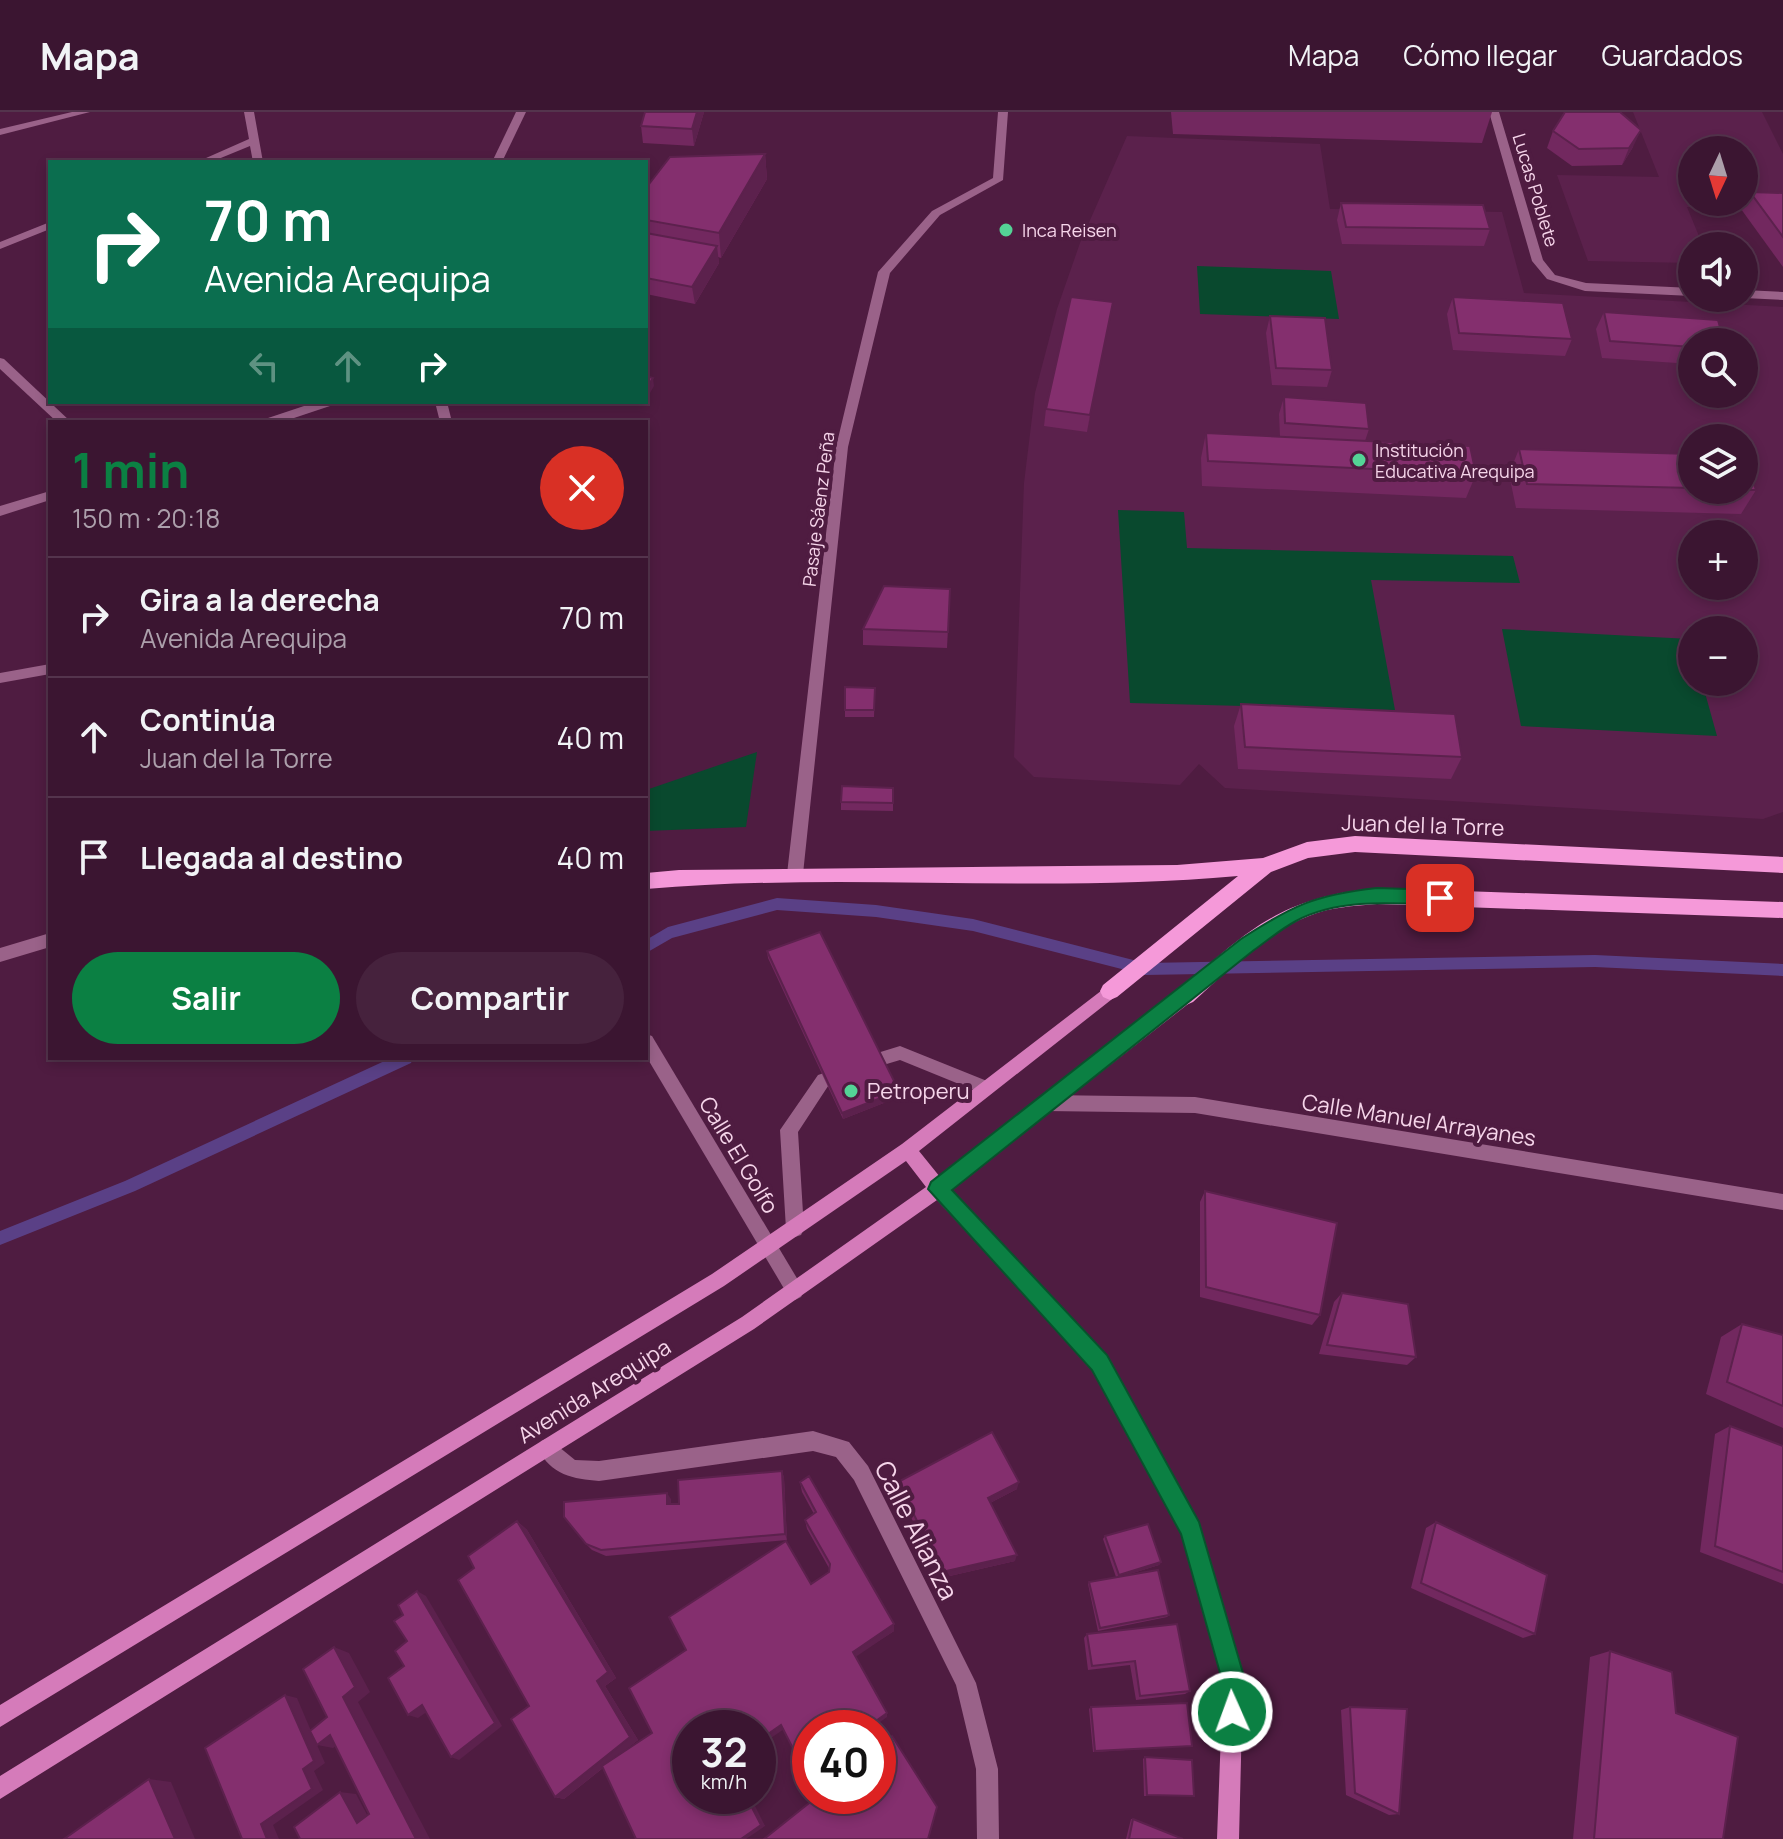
<!DOCTYPE html>
<html lang="es">
<meta charset="utf-8">
<style>
:root{--surface:#3b1531;--page:#46223d;--text:#f1f3f6;--muted:#ac9fab;--line:#54344d;--accent:#0b8043}
body{margin:0;font-family:Manrope,sans-serif;background:var(--page);color:var(--text);height:100vh;display:flex;flex-direction:column;font-size:30px;white-space:nowrap}
*{box-sizing:border-box;margin:0}
p{font-size:26px;color:var(--muted)}
.icon{flex:none;width:44px;height:44px;fill:none;stroke:currentColor;stroke-width:2;stroke-linecap:round;stroke-linejoin:round}
.map{position:relative;flex:1;overflow:hidden}
.details{position:absolute;left:48px;top:308px;width:600px;height:640px;display:flex;flex-direction:column;background:var(--surface);border-radius:0px;box-shadow:0 4px 12px #0003,0 0 0 2px var(--line)}
.details>*{flex:none}
.guide{position:absolute;left:48px;top:48px;width:600px;height:244px;border-radius:0px;box-shadow:0 4px 12px #0003,0 0 0 2px var(--line);background:#0b6e4f;color:#fff;overflow:hidden}
.needle{width:52px;rotate:184deg}
.tools{position:absolute;left:1678px;top:24px;display:grid;gap:16px}
.tools a{display:grid;place-items:center;width:80px;height:80px;border-radius:50%;background:var(--surface);box-shadow:0 4px 12px #0003,0 0 0 2px var(--line);font-size:40px}
.speed{position:absolute;left:672px;top:1598px;display:flex;gap:16px;font-size:40px;font-weight:700;text-align:center}
.speed>*{display:grid;place-content:center;width:104px;height:104px;border-radius:50%;background:var(--surface);box-shadow:0 4px 12px #0003,0 0 0 2px var(--line);line-height:1}
.speed small{font-size:20px;font-weight:400}
.speed .limit{border:12px solid #d22;background:#fff;color:#111}
.pin{position:absolute;display:grid;place-items:center;width:68px;height:68px;color:#fff;margin:-34px;border-radius:16px;box-shadow:0 4px 12px #0006}
.me{position:absolute;width:88px;margin:-44px;rotate:358deg;stroke-linejoin:round;filter:drop-shadow(0 0 6px #0008)}
.turn{display:flex;align-items:center;gap:28px;height:168px;padding:0 24px;font-size:36px}
.turn .icon{width:104px;height:104px;stroke-width:2.5}
.turn b{display:block;font-size:56px;line-height:68px}
.lanes{display:flex;align-items:center;height:76px;padding:0 24px;background:#0003;justify-content:center;gap:40px;direction:ltr}
.lanes .off{opacity:.35}
.round{display:grid;place-items:center;flex:none;width:84px;height:84px;border-radius:42px;background:var(--page)}
.summary{display:flex;align-items:center;justify-content:space-between;height:136px;padding:0 24px}
h1{font-size:48px;font-weight:700;line-height:60px;color:var(--accent)}
.action{display:flex;gap:16px;margin-top:auto;padding:16px 24px}
.action a{flex:1;height:92px;border-radius:48px;background:var(--accent);color:#fff;font-size:32px;font-weight:700;line-height:92px;text-align:center}
.action a+a{background:var(--page);color:var(--text)}
ul{padding:0;list-style:none}
li{display:flex;align-items:center;gap:24px;height:120px;padding:0 24px;border-top:2px solid var(--line)}
li div{flex:1}
li b{display:block;font-size:30px}
li em{font-style:normal}
header{display:flex;align-items:center;gap:48px;box-sizing:border-box;height:112px;padding:0 40px;background:var(--surface);border-bottom:2px solid var(--line)}
header strong{font-size:38px}
nav{display:flex;gap:44px;margin-inline-start:auto;font-size:28px}
.map>svg:first-child{display:block}
.built{fill:#5b214c;fill-rule:evenodd}
.green{fill:#09492e}
.lines{fill:none;stroke-linecap:round;stroke-linejoin:round}
.stream{fill:#5a4086;fill-rule:evenodd}
.lane{fill:#9a6289;fill-rule:evenodd}
.street{fill:#9a6289;fill-rule:evenodd}
.secondary{fill:#d57bba;fill-rule:evenodd}
.primary{fill:#f599d9;fill-rule:evenodd}
.wall{fill:#72285f}
.shaded-wall{fill:#5c214d}
.building{fill:#842f6e;stroke:#5c214d;stroke-width:2}
.route{fill:#0b8043;stroke:#07532c;stroke-width:2}
.poi-dot{fill:#54d396;stroke:#4f1c41;stroke-width:3}
.labels{text-anchor:middle;dominant-baseline:central;stroke-width:8;stroke-linejoin:round;paint-order:stroke}
.far-street-label{font-size:18px;fill:#f6d5ea;stroke:#4f1c41}
.far-poi-label{font-size:18px;fill:#f6d5ea;stroke:#4f1c41;text-anchor:start}
.street-label{font-size:22px;fill:#f6d5ea;stroke:#4f1c41}
.poi-label{font-size:22px;fill:#f6d5ea;stroke:#4f1c41;text-anchor:start}
.near-street-label{font-size:26px;fill:#f6d5ea;stroke:#4f1c41}
</style>
<header>
<strong>Mapa</strong>
<nav><a>Mapa</a><a>Cómo llegar</a><a>Guardados</a></nav>
</header>
<div class="map">
<svg width="1783" height="1727" viewBox="0 0 1783 1727">
<rect width="100%" height="100%" fill="#4f1c41"/>
<g class="built">
<path d="M 1633,0 L 1762,0 L 1783,42 L 1783,96 L 1687,95 L 1703,134 L 1692,134 L 1692,151 L 1588,149 L 1557,63 L 1659,65 ZM 1692,38 L 1744,38 L 1744,90 L 1692,90 Z"/>
<path d="M 1127,24 L 1320,32 L 1330,97 L 1502,100 L 1524,181 L 1783,195 L 1783,700 L 1763,707 L 1225,676 L 1199,652 L 1180,673 L 1034,665 L 1014,645 L 1024,371 L 1035,281 L 1057,197 L 1080,131 ZM 1692,230 L 1744,230 L 1744,282 L 1692,282 ZM 1692,326 L 1744,326 L 1744,378 L 1692,378 ZM 1692,422 L 1744,422 L 1744,474 L 1692,474 ZM 1692,518 L 1744,518 L 1744,570 L 1692,570 Z"/>
</g>
<g class="green">
<polygon points="1197,154 1331,159 1339,207 1200,202"/>
<polygon points="1118,398 1184,400 1187,436 1513,444 1520,471 1371,468 1395,598 1130,591"/>
<polygon points="1502,517 1690,527 1692,570 1702,570 1717,624 1521,614"/>
<polygon points="757,640 746,715 646,719 646,678"/>
</g>
<g class="lines">
<g class="stream">
<polygon points="777,786 876,793 973,807 1145,851 1595,843 1783,852 1783,864 1595,855 1145,863 973,819 876,805 777,798 672,826 646,841 646,828 668,815"/>
<polygon points="391,946 413,946 411,951 135,1079 0,1133 0,1119 125,1069"/>
</g>
<g class="lane">
<polygon points="998,0 1008,0 1003,68 940,103 890,161 848,335 803,762 800,766 790,766 787,762 836,335 878,160 932,99 993,66"/>
<polygon points="50,552 50,562 0,571 0,561"/>
<polygon points="900,934 992,971 994,976 992,981 986,983 900,948 880,954 874,952 872,947 874,942"/>
<polygon points="824,961 830,963 832,968 798,1020 804,1117 801,1123 795,1125 789,1123 786,1117 780,1018 818,963"/>
</g>
<g class="street">
<polygon points="72,0 90,0 0,23 0,17"/>
<polygon points="244,0 254,0 263,50 253,50 250,34 211,50 197,50 249,27"/>
<polygon points="516,0 526,0 502,50 492,50"/>
<polygon points="1489,0 1499,0 1543,148 1555,163 1586,171 1692,176 1692,184 1585,179 1547,167 1532,149"/>
<polygon points="50,110 50,117 0,137 0,130"/>
<polygon points="1744,178 1783,180 1783,188 1744,186"/>
<polygon points="0,246 4,247 71,310 57,310 0,257"/>
<polygon points="316,290 335,290 333,293 282,310 263,310 265,307"/>
<polygon points="435,290 447,290 452,310 440,310"/>
<polygon points="50,379 50,388 0,404 0,394"/>
<polygon points="50,821 50,835 0,850 0,836"/>
<polygon points="646,922 652,924 801,1173 804,1179 801,1185 795,1188 789,1185 646,944"/>
<polygon points="1046,983 1195,985 1783,1082 1783,1098 1195,1001 1046,999 1040,996 1038,991 1040,986"/>
<path d="M 813,1319 L 849,1330 L 868,1354 L 976,1571 L 998,1657 L 999,1727 L 977,1727 L 976,1657 L 956,1573 L 854,1368 L 836,1345 L 813,1339 L 599,1369 C 574,1367 550,1363 538,1336 L 541,1329 L 548,1326 L 575,1348 L 599,1349 Z"/>
</g>
<polygon class="secondary" points="1110,872 1116,874 1118,879 1116,884 919,1039 940,1065 1180,879 1186,877 1192,879 1194,884 1192,889 950,1078 1107,1245 1198,1411 1243,1568 1239,1727 1217,1727 1223,1568 1182,1421 1093,1257 937,1088 754,1217 0,1687 0,1664 742,1205 926,1075 906,1049 724,1174 0,1615 0,1593 712,1162 902,1032"/>
<g class="primary">
<path d="M 1355,724 L 1783,745 L 1783,761 L 1355,740 L 1308,746 L 1271,760 L 1117,885 L 1110,888 L 1103,885 L 1100,879 L 1103,873 L 1238,764 C 1041,782 843,760 646,777 L 646,761 L 679,758 L 1177,753 L 1263,746 L 1307,730 Z"/>
<path d="M 1377,776 L 1783,790 L 1783,806 L 1377,792 C 1354,794 1330,795 1309,804 C 1264,821 1228,859 1193,890 L 1186,893 L 1179,890 L 1176,884 L 1179,878 C 1250,817 1279,786 1377,776 Z"/>
</g>
</g>
<g class="wall">
<polygon points="645,0 704,0 694,34 643,31 641,14"/>
<polygon points="1171,0 1492,0 1482,31 1173,22"/>
<polygon points="1553,19 1633,35 1622,53 1572,54 1547,36"/>
<polygon points="765,42 767,67 721,146 718,145 719,151 695,192 646,182 646,76"/>
<polygon points="1750,80 1783,81 1783,155 1741,97"/>
<polygon points="1341,91 1490,117 1484,134 1342,132 1337,108"/>
<polygon points="1453,185 1572,227 1565,244 1453,238 1447,202"/>
<polygon points="1113,190 1087,320 1044,314 1046,297"/>
<polygon points="1604,200 1692,230 1692,252 1602,246 1596,217"/>
<polygon points="1270,204 1332,258 1327,275 1272,273 1266,221"/>
<polygon points="1284,285 1369,317 1365,329 1476,362 1466,386 1202,374 1201,346 1206,321 1280,325 1279,302"/>
<polygon points="1519,337 1692,342 1692,378 1756,378 1741,402 1516,396 1509,362"/>
<polygon points="950,477 947,536 863,533 863,517"/>
<polygon points="845,575 875,576 874,605 845,605"/>
<polygon points="1241,592 1462,645 1451,667 1238,657 1234,614"/>
<polygon points="893,676 893,699 841,698 841,690"/>
<polygon points="767,839 899,985 843,1007 768,846"/>
<polygon points="1205,1079 1320,1203 1312,1213 1200,1185 1200,1090"/>
<polygon points="1342,1181 1416,1245 1407,1253 1319,1242 1334,1190"/>
<polygon points="1742,1212 1783,1223 1783,1316 1706,1282 1721,1225"/>
<polygon points="1730,1314 1783,1334 1783,1472 1700,1440 1715,1322"/>
<polygon points="782,1359 784,1366 787,1428 606,1444 592,1438 586,1432 671,1387 671,1392 679,1392"/>
<polygon points="800,1370 894,1519 855,1544 887,1601 887,1605 810,1616 810,1659 807,1661 784,1618 690,1616 765,1714 603,1656 564,1687 555,1685 529,1594 474,1456 517,1409 527,1418 616,1566 605,1574 638,1628 620,1642 652,1621 811,1472 829,1460 829,1456 807,1417 805,1408 814,1402 802,1380"/>
<polygon points="898,1370 1017,1377 990,1391 1015,1449 941,1466 897,1377"/>
<polygon points="1436,1410 1535,1522 1523,1526 1411,1476 1426,1416"/>
<polygon points="1105,1424 1161,1450 1159,1453 1126,1463 1169,1503 1167,1505 1098,1519 1088,1472 1089,1470 1116,1465 1103,1427"/>
<polygon points="1087,1522 1190,1579 1185,1582 1136,1588 1130,1553 1088,1558 1084,1526"/>
<polygon points="1610,1539 1676,1601 1723,1727 1573,1727 1590,1545"/>
<polygon points="1091,1595 1192,1634 1093,1640 1089,1597"/>
<polygon points="1350,1595 1399,1702 1389,1703 1346,1683 1341,1598"/>
<polygon points="1145,1645 1194,1684 1144,1684 1143,1647"/>
<polygon points="1131,1707 1133,1707 1183,1727 1126,1727"/>
</g>
<g class="shaded-wall">
<polygon points="697,0 704,0 694,34 692,17"/>
<polygon points="1641,18 1633,35 1622,53 1629,36"/>
<polygon points="765,42 767,67 721,146 719,121"/>
<polygon points="717,134 719,151 695,192 692,175"/>
<polygon points="1113,190 1110,207 1087,320 1090,303"/>
<polygon points="653,266 654,274 646,288 646,277"/>
<polygon points="899,979 899,985 843,1007 842,1001"/>
<polygon points="782,1359 784,1366 787,1428 785,1422"/>
<polygon points="1019,1370 1017,1377 986,1393 988,1386"/>
<polygon points="667,1381 671,1387 671,1399 667,1392"/>
<polygon points="517,1409 527,1418 616,1566 605,1574 638,1628 564,1687 555,1685"/>
<polygon points="1017,1443 1015,1449 941,1466 942,1460"/>
<polygon points="1161,1450 1159,1453 1117,1466 1119,1463"/>
<polygon points="417,1479 426,1484 502,1614 459,1648 451,1645"/>
<polygon points="894,1512 894,1519 854,1546 853,1540"/>
<polygon points="334,1535 349,1541 370,1580 358,1590 430,1727 416,1727 343,1585"/>
<polygon points="285,1583 297,1586 317,1633 330,1623 345,1627 333,1636 317,1633 325,1651 314,1659 323,1678 273,1713 279,1727 266,1727 261,1712 303,1657"/>
<polygon points="422,1593 431,1597 418,1606 408,1603"/>
<polygon points="887,1601 887,1605 872,1616 866,1616"/>
<polygon points="781,1613 784,1617 758,1635 758,1629"/>
<polygon points="758,1643 771,1668 758,1677"/>
<polygon points="149,1667 171,1670 195,1727 175,1727"/>
<polygon points="340,1680 356,1682 372,1712 357,1711"/>
<polygon points="746,1684 750,1684 765,1714 746,1727 741,1727"/>
</g>
<g class="building">
<polygon points="645,0 697,0 692,17 641,14"/>
<polygon points="1565,0 1620,0 1641,18 1629,36 1579,37 1553,19"/>
<polygon points="765,42 719,121 646,108 646,76 670,45"/>
<polygon points="1750,80 1783,81 1783,125"/>
<polygon points="1341,91 1483,93 1490,117 1346,115"/>
<polygon points="646,121 717,134 692,175 646,166"/>
<polygon points="1071,185 1113,190 1090,303 1046,297"/>
<polygon points="1453,185 1563,191 1572,227 1459,221"/>
<polygon points="1604,200 1718,208 1724,230 1692,230 1692,235 1610,229"/>
<polygon points="1270,204 1325,206 1332,258 1276,256"/>
<polygon points="646,264 653,266 646,277"/>
<polygon points="1284,285 1366,291 1369,317 1285,311"/>
<polygon points="1206,321 1470,334 1476,362 1208,349"/>
<polygon points="1519,337 1692,342 1692,376 1527,372"/>
<polygon points="1744,343 1756,378 1744,378"/>
<polygon points="884,474 950,477 948,520 863,517"/>
<polygon points="845,575 875,576 874,598 845,598"/>
<polygon points="1241,592 1455,602 1462,645 1245,635"/>
<polygon points="842,674 893,676 893,691 841,690"/>
<polygon points="820,820 899,979 842,1001 767,839"/>
<polygon points="1205,1079 1337,1111 1320,1203 1206,1175"/>
<polygon points="1342,1181 1408,1192 1416,1245 1327,1233"/>
<polygon points="1742,1212 1783,1223 1783,1294 1727,1270"/>
<polygon points="1730,1314 1783,1334 1783,1460 1715,1434"/>
<polygon points="992,1320 1019,1370 988,1386 1017,1443 942,1460 898,1370"/>
<polygon points="782,1359 785,1422 601,1438 586,1432 564,1405 564,1390 667,1381 667,1392 679,1392 678,1368"/>
<polygon points="809,1364 894,1512 853,1540 887,1601 866,1616 810,1616 810,1654 804,1658 781,1613 758,1629 758,1616 690,1616 690,1684 746,1684 761,1713 741,1727 636,1727 602,1654 652,1621 629,1576 686,1538 669,1505 786,1429 811,1472 829,1460 830,1452 805,1408 816,1400 800,1370"/>
<polygon points="517,1409 608,1560 597,1569 630,1625 555,1685 511,1607 529,1594 458,1468 474,1456 468,1444"/>
<polygon points="1436,1410 1547,1463 1535,1522 1421,1471"/>
<polygon points="1148,1412 1161,1450 1119,1463 1105,1424"/>
<polygon points="1158,1458 1169,1503 1100,1516 1089,1470"/>
<polygon points="417,1479 495,1611 451,1645 422,1593 408,1603 388,1566 404,1554 395,1539 407,1529 394,1509 403,1503 398,1493"/>
<polygon points="1177,1512 1190,1579 1140,1584 1135,1549 1092,1554 1087,1522"/>
<polygon points="334,1535 355,1575 343,1585 416,1727 300,1727 294,1715 340,1680 357,1711 369,1702 330,1623 317,1633 310,1619 327,1605 303,1557"/>
<polygon points="1610,1539 1672,1560 1676,1601 1738,1625 1723,1727 1594,1727"/>
<polygon points="285,1583 314,1649 303,1657 312,1677 261,1712 267,1727 242,1727 205,1636"/>
<polygon points="1187,1591 1192,1634 1095,1639 1091,1595"/>
<polygon points="1350,1595 1407,1597 1399,1702 1355,1681"/>
<polygon points="892,1624 937,1695 928,1727 764,1727 818,1684 878,1684 878,1636"/>
<polygon points="1145,1645 1192,1648 1194,1684 1147,1683"/>
<polygon points="758,1647 768,1665 758,1672"/>
<polygon points="149,1667 175,1727 64,1727"/>
<polygon points="1133,1707 1183,1727 1129,1727"/>
</g>
<path class="route" d="M 1377,776 L 1440,778 L 1449,786 L 1440,793 C 1393,791 1339,786 1296,809 C 1281,817 1268,828 1254,838 L 952,1078 L 1107,1243 L 1199,1410 L 1245,1568 L 1244,1600 L 1241,1608 L 1232,1611 L 1224,1608 L 1220,1600 L 1222,1568 L 1181,1422 L 1092,1258 L 928,1077 L 931,1070 L 1241,827 C 1293,793 1315,783 1377,776 Z"/>
<g class="poi-dot">
<circle cx="1006" cy="118" r="8"/>
<circle cx="1359" cy="348" r="8"/>
<circle cx="851" cy="979" r="8"/>
</g>
<g class="labels">
<g class="far-street-label">
<text transform="translate(1536 78) rotate(73)">Lucas Poblete</text>
<text transform="translate(818 397) rotate(-83)">Pasaje Sáenz Peña</text>
</g>
<g class="far-poi-label">
<text x="1022" y="118">Inca Reisen</text>
<text x="1375" y="338">Institución<tspan x="1375" dy="21">Educativa Arequipa</tspan></text>
</g>
<g class="street-label">
<text transform="translate(1423 713) rotate(2)">Juan del la Torre</text>
<text transform="translate(1419 1008) rotate(9)">Calle Manuel Arrayanes</text>
<text transform="translate(739 1043) rotate(59)">Calle El Golfo</text>
<text transform="translate(594 1279) rotate(-32)">Avenida Arequipa</text>
</g>
<g class="poi-label">
<text x="867" y="979">Petroperu</text>
</g>
<g class="near-street-label">
<text transform="translate(917 1418) rotate(63)">Calle Alianza</text>
</g>
</g>
</svg>
<div class="tools">
<a><svg class="needle" viewBox="-14 -14 28 28"><path d="M0-13l5 13h-10z" fill="#e53935"/><path d="M0 13l5-13h-10z" fill="#ac9fab"/></svg></a>
<a><svg class="icon" aria-label="sound" viewBox="0 0 24 24"><path d="M4 9h4l5-4v14l-5-4H4zM17 9q2 3 0 6"/></svg></a>
<a><svg class="icon" aria-label="search" viewBox="0 0 24 24"><circle cx="10" cy="10" r="6"/><path d="M15 15l6 6"/></svg></a>
<a><svg class="icon" aria-label="layers" viewBox="0 0 24 24"><path d="M12 4l9 5-9 5-9-5zM3 14l9 5 9-5"/></svg></a>
<a>+</a>
<a>−</a>
</div>
<div class="speed"><div>32<small>km/h</small></div><div class="limit">40</div></div>
<div class="pin" style="left:1440px;top:786px;background:#d93025"><svg class="icon" aria-label="arrive" viewBox="0 0 24 24"><path d="M6 21V4h12l-3 4 3 4H6"/></svg></div>
<svg class="me" style="left:1232px;top:1600px" viewBox="-20 -20 40 40"><circle r="17" fill="#0b8043" stroke="#fff" stroke-width="3"/><path d="M0-11L8 9 0 5-8 9z" fill="#fff"/></svg>
<div class="guide">
<div class="turn"><svg class="icon" aria-label="right" viewBox="0 0 24 24"><path d="M7 20v-9h11M14 6l5 5-5 5"/></svg><div><b>70 m</b>Avenida Arequipa</div></div>
<div class="lanes"><svg class="icon off" aria-label="left" viewBox="0 0 24 24"><path d="M17 20v-9H6M10 6l-5 5 5 5"/></svg><svg class="icon off" aria-label="ahead" viewBox="0 0 24 24"><path d="M12 20V5M6 11l6-6 6 6"/></svg><svg class="icon" aria-label="right" viewBox="0 0 24 24"><path d="M7 20v-9h11M14 6l5 5-5 5"/></svg></div>
</div>
<section class="details">
<div class="summary"><div><h1>1 min</h1><p>150 m · 20:18</p></div><a class="round" style="background:#d93025;color:#fff"><svg class="icon" aria-label="close" viewBox="0 0 24 24"><path d="M6 6l12 12M18 6L6 18"/></svg></a></div>
<ul>
<li><svg class="icon" aria-label="right" viewBox="0 0 24 24"><path d="M7 20v-9h11M14 6l5 5-5 5"/></svg><div><b>Gira a la derecha</b><p>Avenida Arequipa</p></div><em>70 m</em></li>
<li><svg class="icon" aria-label="ahead" viewBox="0 0 24 24"><path d="M12 20V5M6 11l6-6 6 6"/></svg><div><b>Continúa</b><p>Juan del la Torre</p></div><em>40 m</em></li>
<li><svg class="icon" aria-label="arrive" viewBox="0 0 24 24"><path d="M6 21V4h12l-3 4 3 4H6"/></svg><div><b>Llegada al destino</b></div><em>40 m</em></li>
</ul>
<div class="action"><a>Salir</a><a>Compartir</a></div>
</section>
</div>
